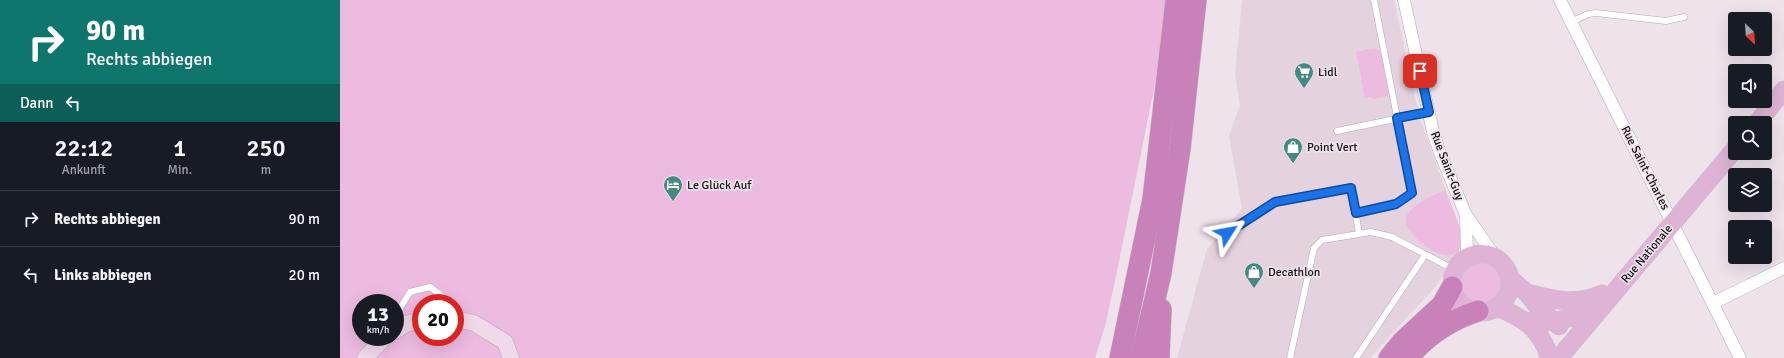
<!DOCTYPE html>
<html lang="de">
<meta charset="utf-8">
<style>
:root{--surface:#171b24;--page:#20242c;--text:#f1f3f6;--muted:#9ea1a6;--line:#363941}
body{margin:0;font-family:Signika,sans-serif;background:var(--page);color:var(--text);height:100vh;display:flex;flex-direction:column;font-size:15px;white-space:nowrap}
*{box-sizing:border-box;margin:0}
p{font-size:13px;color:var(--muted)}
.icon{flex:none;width:22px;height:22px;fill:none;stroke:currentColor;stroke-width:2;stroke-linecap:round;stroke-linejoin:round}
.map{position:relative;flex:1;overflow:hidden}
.drawer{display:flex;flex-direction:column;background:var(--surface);width:340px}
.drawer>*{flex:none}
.top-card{background:#0f766e;color:#fff;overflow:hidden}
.needle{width:26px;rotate:155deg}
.fabs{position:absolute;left:1388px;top:12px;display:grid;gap:8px}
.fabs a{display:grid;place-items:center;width:44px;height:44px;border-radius:4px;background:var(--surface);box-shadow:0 4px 16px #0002;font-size:20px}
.speed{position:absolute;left:12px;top:294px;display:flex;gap:8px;font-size:20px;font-weight:700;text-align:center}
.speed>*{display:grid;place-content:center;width:52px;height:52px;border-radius:50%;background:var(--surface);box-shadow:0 4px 16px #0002;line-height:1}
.speed small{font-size:10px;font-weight:400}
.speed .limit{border:6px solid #d22;background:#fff;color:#111}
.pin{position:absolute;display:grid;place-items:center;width:34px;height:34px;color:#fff;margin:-17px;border-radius:8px;box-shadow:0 2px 6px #0006}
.me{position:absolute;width:44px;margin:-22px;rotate:56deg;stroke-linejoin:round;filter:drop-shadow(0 0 3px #0008)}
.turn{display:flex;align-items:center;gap:14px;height:84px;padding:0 20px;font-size:18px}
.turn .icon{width:52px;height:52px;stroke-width:2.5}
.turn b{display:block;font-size:28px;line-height:34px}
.then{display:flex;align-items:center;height:38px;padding:0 20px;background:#0003;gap:8px;font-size:15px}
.eta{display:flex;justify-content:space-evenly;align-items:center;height:68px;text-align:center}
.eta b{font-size:24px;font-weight:600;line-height:28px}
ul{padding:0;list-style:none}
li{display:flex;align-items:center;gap:12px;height:56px;padding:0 20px;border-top:1px solid var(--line)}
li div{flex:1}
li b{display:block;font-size:15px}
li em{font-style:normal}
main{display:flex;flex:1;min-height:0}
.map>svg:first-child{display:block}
.built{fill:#e4d2df}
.green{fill:#edbae0;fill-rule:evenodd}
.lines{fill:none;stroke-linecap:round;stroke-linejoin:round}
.service-casing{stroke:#b4a9b1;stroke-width:7}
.minor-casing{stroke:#b4a9b1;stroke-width:13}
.secondary-casing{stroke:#b4a9b1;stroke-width:17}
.primary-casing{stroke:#c7c6c7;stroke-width:19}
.motorway-casing{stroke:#c7c6c7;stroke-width:22}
.service{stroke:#fff;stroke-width:6}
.minor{stroke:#fff;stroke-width:12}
.secondary{stroke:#efd9ea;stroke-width:16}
.primary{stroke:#dfb3d5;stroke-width:18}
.motorway{stroke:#c981b9;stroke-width:21}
.route-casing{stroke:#114b97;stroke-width:10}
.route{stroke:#1a73e8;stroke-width:7}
.labels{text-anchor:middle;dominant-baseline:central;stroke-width:3.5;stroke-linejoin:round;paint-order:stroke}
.poi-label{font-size:12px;fill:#171316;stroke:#eee2eb;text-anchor:start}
.street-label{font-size:12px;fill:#171316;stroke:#eee2eb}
</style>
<main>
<section class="drawer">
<div class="top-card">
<div class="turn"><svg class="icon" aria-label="right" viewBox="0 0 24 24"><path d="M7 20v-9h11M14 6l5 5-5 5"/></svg><div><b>90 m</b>Rechts abbiegen</div></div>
<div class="then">Dann<svg class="icon" aria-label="left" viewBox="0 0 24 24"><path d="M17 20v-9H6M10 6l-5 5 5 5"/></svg></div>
</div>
<div class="eta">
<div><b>22:12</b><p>Ankunft</p></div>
<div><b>1</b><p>Min.</p></div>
<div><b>250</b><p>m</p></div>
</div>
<ul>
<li><svg class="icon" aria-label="right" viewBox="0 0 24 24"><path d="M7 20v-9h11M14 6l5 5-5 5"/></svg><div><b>Rechts abbiegen</b></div><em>90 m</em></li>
<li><svg class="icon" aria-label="left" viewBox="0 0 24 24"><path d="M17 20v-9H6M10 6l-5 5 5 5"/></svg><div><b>Links abbiegen</b></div><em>20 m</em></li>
</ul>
</section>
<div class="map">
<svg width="1444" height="358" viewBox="0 0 1444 358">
<rect width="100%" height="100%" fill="#eee2eb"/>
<polygon class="built" points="902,0 1054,0 1080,119 1120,229 1120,244 1119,251 1095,287 1030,358 837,358 867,249 902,209 889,136 900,105 895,75"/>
<g class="green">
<path d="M 0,0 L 829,0 L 827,25 L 775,281 L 765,326 L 755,358 L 0,358 ZM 21,303 L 55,303 L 55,337 L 21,337 ZM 81,303 L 115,303 L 115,337 L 81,337 Z"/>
<polygon points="1034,48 1039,51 1041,55 1049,96 1032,99 1031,97 1025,98 1016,52"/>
<path d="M 1105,190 C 1110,203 1117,217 1120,230 C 1130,286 1060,235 1066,218 C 1070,205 1093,195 1105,190 Z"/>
<circle cx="1141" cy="284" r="22"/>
</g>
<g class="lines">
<defs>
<g id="service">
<polyline points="1231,22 1248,14 1256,13 1326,21 1344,17"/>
<polyline points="997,131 1089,112"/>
<polyline points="1015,213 1056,204 1072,193 1034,0"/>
<polyline points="887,233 935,202 1011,188 1019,233"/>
<polyline points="115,309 121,318"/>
<polyline points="55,316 70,292 90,287 111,303"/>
<polyline points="950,358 974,248 982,240 1031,232 1052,237 1115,270"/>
<polyline points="1016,358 1085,255"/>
</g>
<g id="minor">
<polyline points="1064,0 1093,132 1100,153 1126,215 1156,258"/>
<polyline points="1220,0 1400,358"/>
<polyline points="1126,216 1127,257"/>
<polyline points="1373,303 1444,268"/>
</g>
<g id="secondary">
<polyline points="115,319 134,323 165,342 171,358"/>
<polyline points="55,331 66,324 81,320"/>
<polyline points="25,358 45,337"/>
</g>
<g id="primary">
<polyline points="1417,123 1444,90"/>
<circle cx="1141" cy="283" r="29"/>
<polyline points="1169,278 1187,293 1198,307 1219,326"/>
<path d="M 1187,293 C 1213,300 1236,306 1262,294"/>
<path d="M 1156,307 C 1181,316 1203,330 1209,358"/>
<path d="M 1185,321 C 1210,326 1238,316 1262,307"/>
<polyline points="1219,358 1395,149"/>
</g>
<g id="motorway">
<polyline points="780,358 813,199 836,0"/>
<polyline points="801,358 821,273 840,149 856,0"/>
<polyline points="819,358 821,309"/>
<polyline points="1049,358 1062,342 1102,305 1112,287"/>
<path d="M 1068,358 C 1087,335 1110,320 1138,311"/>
</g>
</defs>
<use href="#service" class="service-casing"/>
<use href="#minor" class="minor-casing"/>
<use href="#secondary" class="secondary-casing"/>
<use href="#primary" class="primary-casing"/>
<use href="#motorway" class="motorway-casing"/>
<use href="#service" class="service"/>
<use href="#minor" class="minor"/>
<use href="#secondary" class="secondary"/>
<use href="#primary" class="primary"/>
<use href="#motorway" class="motorway"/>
</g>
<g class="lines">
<defs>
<polyline id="route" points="887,233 935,202 1011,188 1016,213 1056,204 1072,193 1057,118 1089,112 1080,71"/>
</defs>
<use href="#route" class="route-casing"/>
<use href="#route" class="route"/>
</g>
<defs>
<symbol id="supermarket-pin" viewBox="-11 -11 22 30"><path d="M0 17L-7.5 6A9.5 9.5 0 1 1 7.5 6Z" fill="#448a82" stroke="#eee2eb"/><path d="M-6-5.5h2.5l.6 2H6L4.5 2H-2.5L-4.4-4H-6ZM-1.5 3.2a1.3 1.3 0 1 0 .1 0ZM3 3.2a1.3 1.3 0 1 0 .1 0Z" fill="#fff"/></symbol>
<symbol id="shop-pin" viewBox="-11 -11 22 30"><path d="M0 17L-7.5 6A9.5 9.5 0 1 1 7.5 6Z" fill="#448a82" stroke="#eee2eb"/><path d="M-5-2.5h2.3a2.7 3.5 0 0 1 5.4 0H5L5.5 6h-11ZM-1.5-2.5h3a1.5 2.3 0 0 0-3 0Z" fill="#fff"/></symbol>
<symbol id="hotel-pin" viewBox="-11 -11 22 30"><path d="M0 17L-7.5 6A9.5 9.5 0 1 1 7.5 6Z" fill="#448a82" stroke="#eee2eb"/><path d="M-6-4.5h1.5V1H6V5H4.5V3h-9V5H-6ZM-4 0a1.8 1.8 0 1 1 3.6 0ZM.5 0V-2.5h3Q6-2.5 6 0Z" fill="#fff"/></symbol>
</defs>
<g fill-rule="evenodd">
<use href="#supermarket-pin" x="953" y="61" width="22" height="30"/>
<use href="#shop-pin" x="942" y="136" width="22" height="30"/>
<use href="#hotel-pin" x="322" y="174" width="22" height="30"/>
<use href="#shop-pin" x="903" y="261" width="22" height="30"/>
</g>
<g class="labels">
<g class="poi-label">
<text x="978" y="72">Lidl</text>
<text x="967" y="147">Point Vert</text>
<text x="347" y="185">Le Glück Auf</text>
<text x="928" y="272">Decathlon</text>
</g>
<g class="street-label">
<text transform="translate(1107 166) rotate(69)">Rue Saint-Guy</text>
<text transform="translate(1305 168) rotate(63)">Rue Saint-Charles</text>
<text transform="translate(1307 254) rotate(-50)">Rue Nationale</text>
</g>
</g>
</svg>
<div class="fabs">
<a><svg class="needle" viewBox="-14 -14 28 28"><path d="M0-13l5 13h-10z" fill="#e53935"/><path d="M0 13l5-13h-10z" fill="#9ea1a6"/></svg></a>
<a><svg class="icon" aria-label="sound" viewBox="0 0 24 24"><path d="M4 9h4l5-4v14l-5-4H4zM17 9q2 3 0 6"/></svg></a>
<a><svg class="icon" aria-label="search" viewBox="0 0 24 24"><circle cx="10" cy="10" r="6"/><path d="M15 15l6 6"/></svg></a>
<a><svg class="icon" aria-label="layers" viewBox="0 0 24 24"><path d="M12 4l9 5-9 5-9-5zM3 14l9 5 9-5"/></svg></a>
<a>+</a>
</div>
<div class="speed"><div>13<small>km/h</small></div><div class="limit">20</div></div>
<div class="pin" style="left:1080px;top:71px;background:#d93025"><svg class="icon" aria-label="arrive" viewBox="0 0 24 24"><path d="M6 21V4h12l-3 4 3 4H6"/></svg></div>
<svg class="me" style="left:887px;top:233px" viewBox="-20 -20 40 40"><path d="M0-17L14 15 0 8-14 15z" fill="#1a73e8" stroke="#fff" stroke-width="4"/></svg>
</div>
</main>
